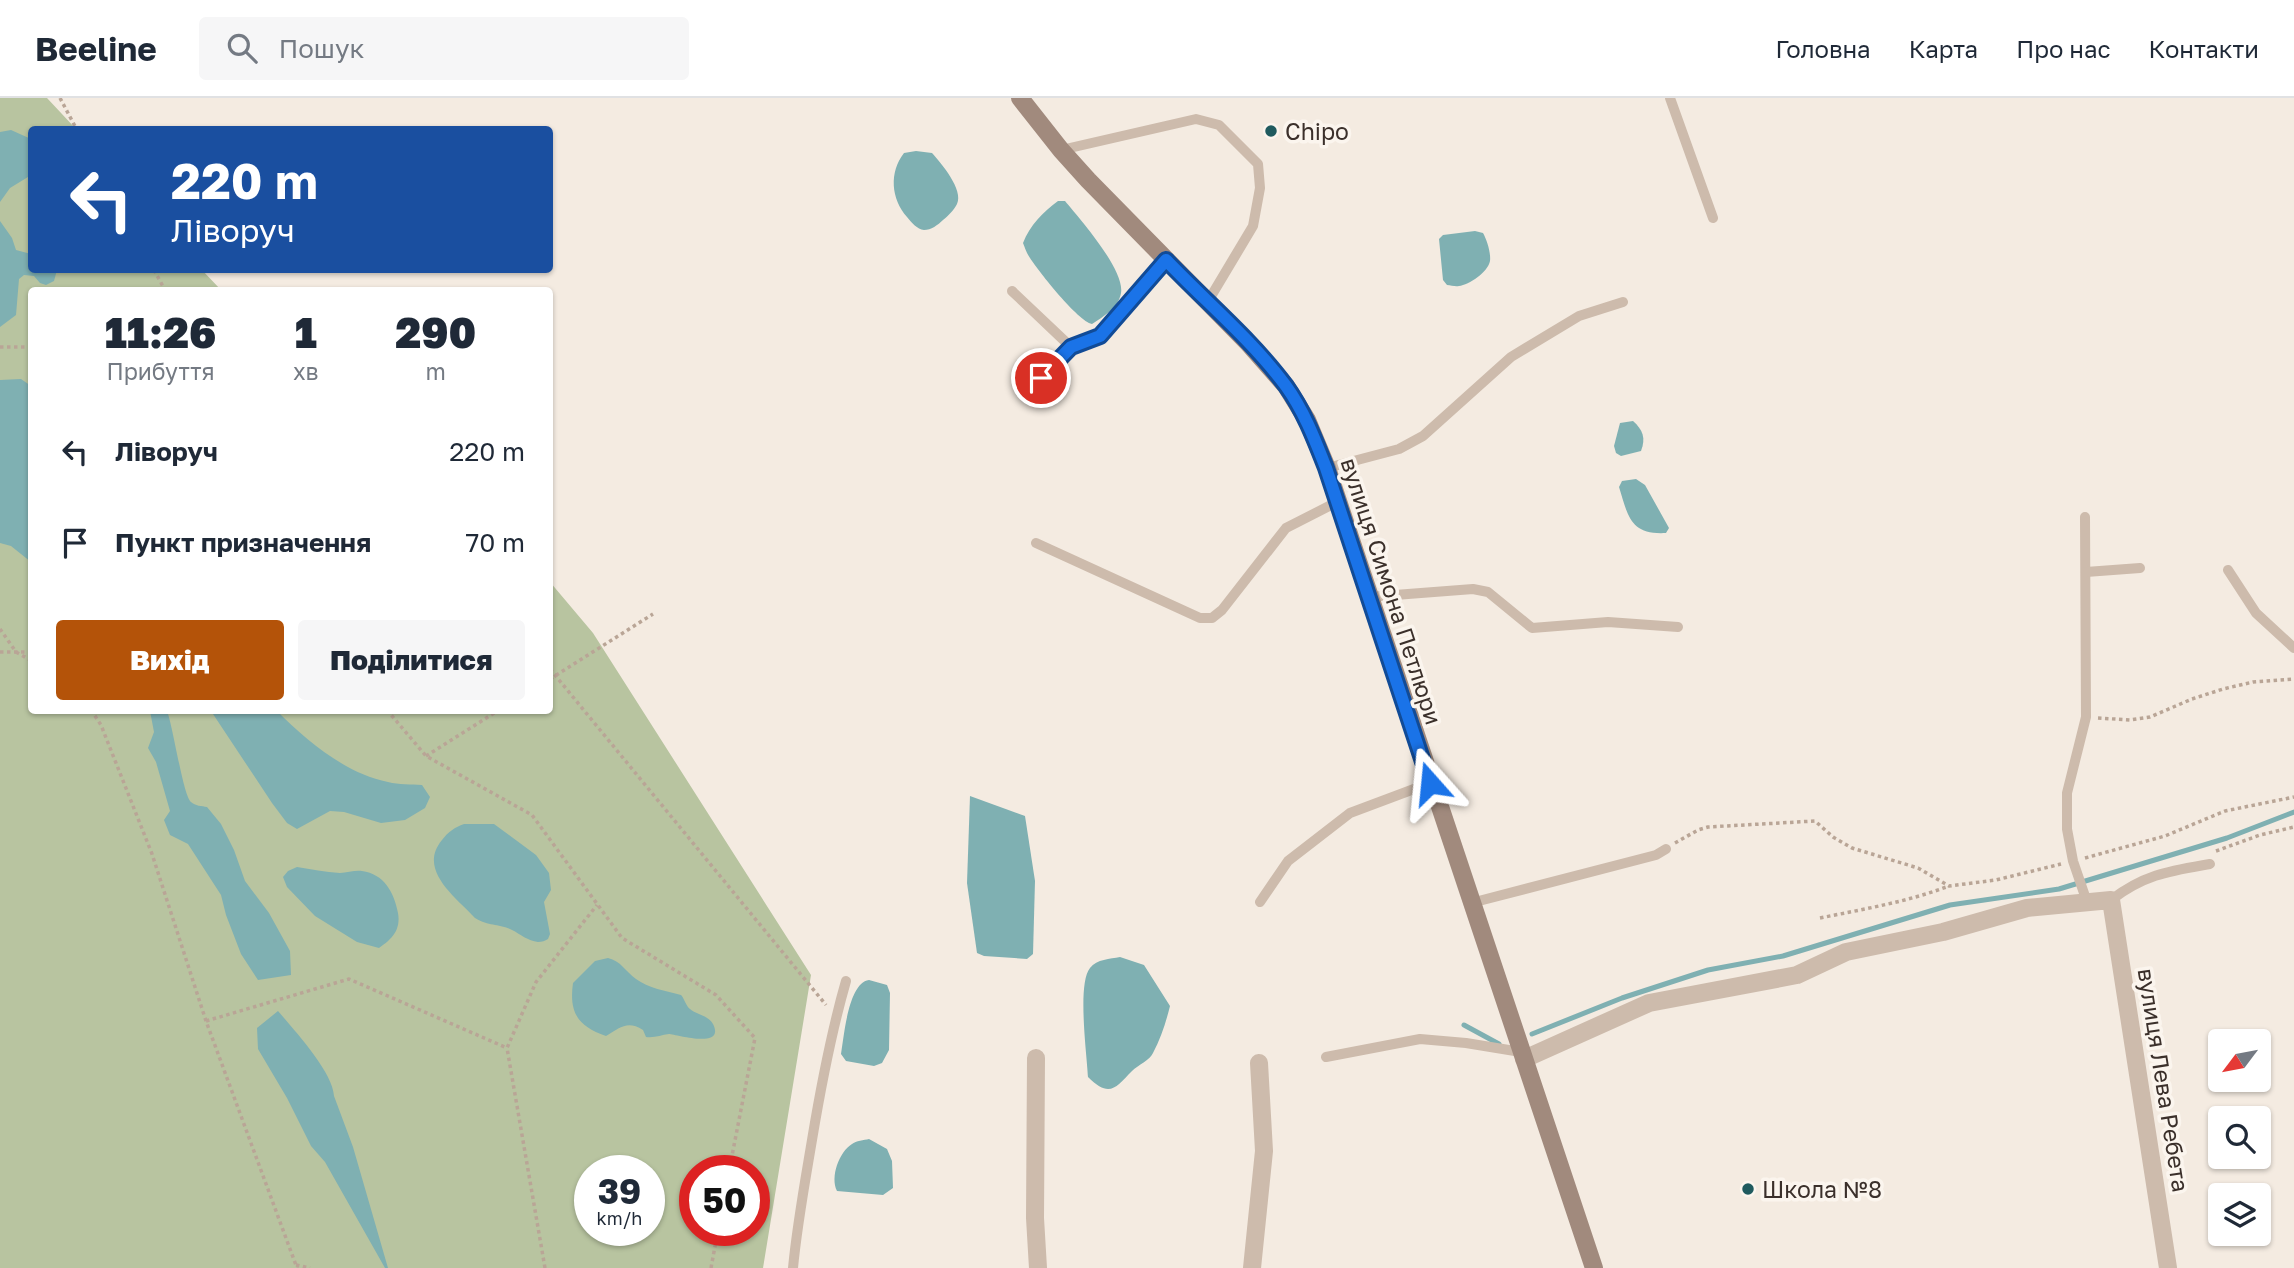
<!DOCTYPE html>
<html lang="uk">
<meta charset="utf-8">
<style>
:root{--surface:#fff;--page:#f6f6f7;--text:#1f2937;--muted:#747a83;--line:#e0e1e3;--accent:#b45309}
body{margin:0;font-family:"Golos Text",sans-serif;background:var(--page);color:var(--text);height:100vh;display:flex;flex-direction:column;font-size:26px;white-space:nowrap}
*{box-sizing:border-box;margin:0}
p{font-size:23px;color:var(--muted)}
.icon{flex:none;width:38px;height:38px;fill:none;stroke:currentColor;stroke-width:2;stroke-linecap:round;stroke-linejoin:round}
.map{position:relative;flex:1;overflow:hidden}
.sheet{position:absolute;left:28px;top:189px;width:525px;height:427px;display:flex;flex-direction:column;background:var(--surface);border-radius:7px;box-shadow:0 2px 5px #0004}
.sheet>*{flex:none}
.banner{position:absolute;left:28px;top:28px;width:525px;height:147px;border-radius:7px;box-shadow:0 2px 5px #0004;background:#1a4fa0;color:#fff;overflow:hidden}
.needle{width:46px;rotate:238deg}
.tools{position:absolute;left:2208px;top:931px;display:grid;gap:14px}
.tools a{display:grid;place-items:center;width:63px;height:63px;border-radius:7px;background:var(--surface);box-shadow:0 2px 5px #0004;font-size:35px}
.speed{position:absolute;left:574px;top:1057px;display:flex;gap:14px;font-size:35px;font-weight:700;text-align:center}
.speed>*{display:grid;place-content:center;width:91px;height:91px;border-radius:50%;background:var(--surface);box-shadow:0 2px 5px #0004;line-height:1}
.speed small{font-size:18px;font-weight:400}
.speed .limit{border:10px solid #d22;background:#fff;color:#111}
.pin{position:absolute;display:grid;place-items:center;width:60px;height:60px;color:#fff;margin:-30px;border:4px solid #fff;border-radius:50%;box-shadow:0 2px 7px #0007}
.me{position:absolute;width:77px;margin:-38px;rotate:342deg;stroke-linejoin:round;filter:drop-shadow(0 0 5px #0008)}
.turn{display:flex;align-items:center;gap:24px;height:147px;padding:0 28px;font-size:32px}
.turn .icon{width:91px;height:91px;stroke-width:2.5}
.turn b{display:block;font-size:49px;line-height:60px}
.eta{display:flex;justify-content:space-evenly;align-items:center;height:119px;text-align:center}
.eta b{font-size:42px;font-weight:800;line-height:49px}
.primary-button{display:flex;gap:14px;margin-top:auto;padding:14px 28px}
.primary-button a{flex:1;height:80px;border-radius:7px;background:var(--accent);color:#fff;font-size:28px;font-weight:800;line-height:80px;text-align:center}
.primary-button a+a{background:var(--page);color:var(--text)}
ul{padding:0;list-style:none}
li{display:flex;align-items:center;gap:21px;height:91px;padding:0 28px}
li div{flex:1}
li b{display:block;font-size:26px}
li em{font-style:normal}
header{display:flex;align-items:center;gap:42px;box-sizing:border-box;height:98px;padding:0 35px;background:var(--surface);border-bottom:2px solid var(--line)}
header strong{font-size:33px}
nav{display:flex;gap:38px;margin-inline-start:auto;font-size:24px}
.search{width:490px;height:63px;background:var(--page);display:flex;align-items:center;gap:18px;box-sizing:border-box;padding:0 24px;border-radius:7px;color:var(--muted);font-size:26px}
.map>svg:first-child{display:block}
.green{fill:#b8c4a0;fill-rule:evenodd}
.water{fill:#7fb0b2}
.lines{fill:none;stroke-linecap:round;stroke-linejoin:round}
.stream{stroke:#7fb0b2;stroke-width:5}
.path{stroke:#b9a596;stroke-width:3.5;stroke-dasharray:3.5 3.5;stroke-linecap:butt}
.lane{stroke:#cdbbac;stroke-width:10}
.street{stroke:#cdbbac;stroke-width:18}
.secondary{stroke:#a18a7d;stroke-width:18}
.route-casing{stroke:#114b97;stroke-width:18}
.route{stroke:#1a73e8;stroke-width:12}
.poi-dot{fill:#1f5a5e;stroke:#fbf5ee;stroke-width:2.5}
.labels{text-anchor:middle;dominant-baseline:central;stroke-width:7;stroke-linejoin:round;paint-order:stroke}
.poi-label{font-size:23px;fill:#3b302b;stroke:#fbf5ee;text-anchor:start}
.street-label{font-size:23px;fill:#3b302b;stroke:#fbf5ee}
</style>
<header>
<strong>Beeline</strong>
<div class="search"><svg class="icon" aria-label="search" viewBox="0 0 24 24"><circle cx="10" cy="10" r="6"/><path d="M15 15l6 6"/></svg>Пошук</div>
<nav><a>Головна</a><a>Карта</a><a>Про нас</a><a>Контакти</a></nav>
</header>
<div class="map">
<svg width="2294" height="1170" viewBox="0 0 2294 1170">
<rect width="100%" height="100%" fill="#f4ebe1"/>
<path class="green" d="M 0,0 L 47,0 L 76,31 L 32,32 L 32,172 L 202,172 L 221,192 L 32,192 L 32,612 L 550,612 L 550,484 L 593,535 L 811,877 L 763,1170 L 0,1170 ZM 590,1073 L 649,1073 L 649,1132 L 590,1132 ZM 695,1073 L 754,1073 L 754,1132 L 695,1132 Z"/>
<g class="water">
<polygon points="11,32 31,41 31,74 28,79 10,90 0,104 0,34"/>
<path d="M 916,53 L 932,55 C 941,65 964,92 957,106 C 954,112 948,118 943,122 C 938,127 931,132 924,132 C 917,131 912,125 907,119 C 891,101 889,74 904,55 Z"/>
<path d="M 1058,103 L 1065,103 C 1080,121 1125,172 1121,195 C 1119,209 1103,219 1092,226 C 1078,223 1039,174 1030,160 C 1027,156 1025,150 1023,145 C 1030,127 1043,114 1058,103 Z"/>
<polygon points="0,123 12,140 16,152 31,156 32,172 57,172 54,183 46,187 40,185 34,178 24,177 19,181 16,217 0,229"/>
<path d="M 1475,133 L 1483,135 C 1487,142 1491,155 1490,163 C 1488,174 1469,187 1459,188 C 1455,189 1451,187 1447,187 L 1443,182 L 1439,141 L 1443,137 Z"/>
<polygon points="21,281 31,288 31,464 11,448 0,445 0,282"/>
<path d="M 1633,323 C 1643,332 1646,340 1641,353 L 1621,358 L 1616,355 L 1614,348 L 1620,325 Z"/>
<path d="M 1636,381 L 1645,387 L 1669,430 L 1666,435 C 1630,437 1628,418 1619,389 L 1622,383 Z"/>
<path d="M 150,613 L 167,613 C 173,628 183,697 191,704 C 195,708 202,708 207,709 L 221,726 L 234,752 L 245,783 L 269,815 L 290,853 L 291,877 L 258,882 L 241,856 L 226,817 L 221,797 L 188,746 L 170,737 L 164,722 L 170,713 L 156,664 L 148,650 L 154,634 Z"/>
<path d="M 211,613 L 277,613 C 306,642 346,676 388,684 C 399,687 411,686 422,687 L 430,699 L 425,710 L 405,722 L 381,725 L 344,714 L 330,713 L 297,731 L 287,725 L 272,705 Z"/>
<polygon points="970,698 1025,718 1035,783 1033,856 1027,861 984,858 977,855 967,785"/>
<path d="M 464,726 L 494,726 L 536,757 L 549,775 L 551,792 L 544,804 L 550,836 L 548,841 C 545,843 542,844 538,844 C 528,843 520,836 512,832 C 498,825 490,829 475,820 C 456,799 417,772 442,742 C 448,734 455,729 464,726 Z"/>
<path d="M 297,769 C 311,771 325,774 340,775 C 347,775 355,772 362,773 C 384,776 394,794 398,815 C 401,832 392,841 379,850 L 357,844 L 315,818 L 287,789 L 283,779 L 288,773 Z"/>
<path d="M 1120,859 L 1144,867 L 1170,908 C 1166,924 1161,940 1153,955 C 1150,962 1138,967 1132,973 C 1116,989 1110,1001 1088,979 C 1087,957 1077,886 1090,870 C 1097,861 1110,861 1120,859 Z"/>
<path d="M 608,860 C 621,863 625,873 636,881 C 648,890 666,893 681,897 C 684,900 686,908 690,911 C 697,917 708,917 713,926 C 726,952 675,936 669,936 C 661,937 655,940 646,939 L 643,932 C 627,922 620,930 606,938 C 577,928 569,914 573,885 L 595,863 Z"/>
<path d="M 869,882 L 887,887 L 890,895 L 889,952 L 882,965 L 874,968 L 846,963 L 841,956 C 844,939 848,885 869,882 Z"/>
<path d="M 278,913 C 294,932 333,974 334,998 L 353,1049 L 388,1170 L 385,1170 L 325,1064 L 311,1048 L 287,1000 L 258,951 L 257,930 Z"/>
<path d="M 869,1041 L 887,1051 L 892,1063 L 893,1090 L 883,1097 L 837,1093 C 830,1079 839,1054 852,1046 C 856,1043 864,1042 869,1041 Z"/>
</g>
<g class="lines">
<g class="stream">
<polyline points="1464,927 1499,946"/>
<polyline points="1532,936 1622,900 1708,872 1783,858 1950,807 2059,791 2227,740 2294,714"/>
</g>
<g class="path">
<polyline points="60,0 77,32"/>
<polyline points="154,172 165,192"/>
<polyline points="0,249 32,249"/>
<polyline points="0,531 16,554 32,563"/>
<polyline points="0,554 32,554"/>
<polyline points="550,571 826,907"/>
<polyline points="550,581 653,516"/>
<polyline points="91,612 101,627 152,756 206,923 297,1170"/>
<polyline points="387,612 426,658 532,717 622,840 716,897 755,940 729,1073"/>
<polyline points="2098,620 2130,622 2150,619 2192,601 2223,591 2253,584 2294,581"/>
<polyline points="426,658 499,612"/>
<polyline points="1675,745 1698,732 1708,729 1815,723 1833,739 1852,750 1918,770 1949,788 1996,782 2061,766"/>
<polyline points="2216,753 2260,737 2294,729"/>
<polyline points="2085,760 2165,738 2225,713 2294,699"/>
<path d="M 1820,820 C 1864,811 1907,804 1949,788"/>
<polyline points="206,923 349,881 507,950"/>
<polyline points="296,1167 310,1170"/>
<polyline points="545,1170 507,950 536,884 597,807"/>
<polyline points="711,1170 718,1132"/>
</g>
<g class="lane">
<polyline points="1670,0 1713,120"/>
<polyline points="1061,52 1196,21 1219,27 1258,66 1260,90 1253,128 1207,205"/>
<polyline points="1012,193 1071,249"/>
<polyline points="1027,296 1071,249 1100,238 1166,162"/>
<polyline points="1327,370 1399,351 1423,338 1511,259 1579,218 1623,204"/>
<polyline points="2085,419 2086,619 2067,695 2067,731 2073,763 2087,804"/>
<polyline points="1036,445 1200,520 1212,520 1222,512 1286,430 1337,404"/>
<polyline points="2228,472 2256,515 2294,550"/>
<polyline points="2086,474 2140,470"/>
<polyline points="1369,499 1473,491 1488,494 1532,530 1608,524 1678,529"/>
<path d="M 2111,802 C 2145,776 2170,773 2210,766"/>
<polyline points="1260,804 1288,763 1350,715 1430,685"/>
<polyline points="1471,805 1656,757 1666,751"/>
<polyline points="1326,959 1420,941 1466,945 1521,954"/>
<path d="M 793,1170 C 797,1127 805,1084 812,1042 C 821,988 831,935 846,883"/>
</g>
<g class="street">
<polyline points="1036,960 1035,1120 1038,1170"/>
<polyline points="1524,961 1649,905 1797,877 1846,854 1943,834 2027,810 2111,802 2168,1170"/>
<polyline points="1252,1170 1264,1053 1259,965"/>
</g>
<polyline class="secondary" points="1020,0 1061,52 1088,82 1249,246 1286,288 1307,322 1327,370 1594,1170"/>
</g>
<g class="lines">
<defs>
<path id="route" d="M 1041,280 L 1071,249 L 1100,238 L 1166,162 C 1205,203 1252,242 1286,288 C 1304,313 1315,342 1326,370 L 1430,685"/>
</defs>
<use href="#route" class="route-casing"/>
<use href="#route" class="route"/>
</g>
<g class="poi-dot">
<circle cx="1271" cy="33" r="7"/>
<circle cx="1748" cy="1091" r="7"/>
</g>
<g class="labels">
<g class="poi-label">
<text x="1285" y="33">Chipo</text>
<text x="1762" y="1091">Школа №8</text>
</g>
<g class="street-label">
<text transform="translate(1392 493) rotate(72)">вулиця Симона Петлюри</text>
<text transform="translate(2164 982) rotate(81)">вулиця Лева Ребета</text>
</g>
</g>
</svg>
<div class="tools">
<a><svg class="needle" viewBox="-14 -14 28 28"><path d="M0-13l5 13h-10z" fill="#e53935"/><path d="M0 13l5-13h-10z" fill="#747a83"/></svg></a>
<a><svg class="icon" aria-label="search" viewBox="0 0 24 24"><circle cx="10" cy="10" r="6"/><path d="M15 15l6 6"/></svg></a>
<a><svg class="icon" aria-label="layers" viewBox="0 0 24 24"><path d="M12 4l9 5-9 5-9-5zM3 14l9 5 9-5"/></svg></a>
</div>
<div class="speed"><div>39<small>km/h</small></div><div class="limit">50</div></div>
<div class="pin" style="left:1041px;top:280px;background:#d93025"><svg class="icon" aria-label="arrive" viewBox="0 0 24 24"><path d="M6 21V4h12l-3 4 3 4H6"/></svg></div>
<svg class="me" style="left:1430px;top:685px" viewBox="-20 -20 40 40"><path d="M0-17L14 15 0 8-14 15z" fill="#1a73e8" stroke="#fff" stroke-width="4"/></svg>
<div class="banner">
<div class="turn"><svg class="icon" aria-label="left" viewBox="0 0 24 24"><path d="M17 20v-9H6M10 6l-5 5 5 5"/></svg><div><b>220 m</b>Ліворуч</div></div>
</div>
<section class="sheet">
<div class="eta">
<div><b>11:26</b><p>Прибуття</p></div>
<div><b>1</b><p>хв</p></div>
<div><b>290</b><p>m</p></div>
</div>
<ul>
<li><svg class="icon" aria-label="left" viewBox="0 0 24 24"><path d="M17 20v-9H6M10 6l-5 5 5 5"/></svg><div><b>Ліворуч</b></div><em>220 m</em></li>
<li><svg class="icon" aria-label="arrive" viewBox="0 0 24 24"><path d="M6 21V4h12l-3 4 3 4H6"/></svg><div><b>Пункт призначення</b></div><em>70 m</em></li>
</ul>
<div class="primary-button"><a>Вихід</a><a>Поділитися</a></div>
</section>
</div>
